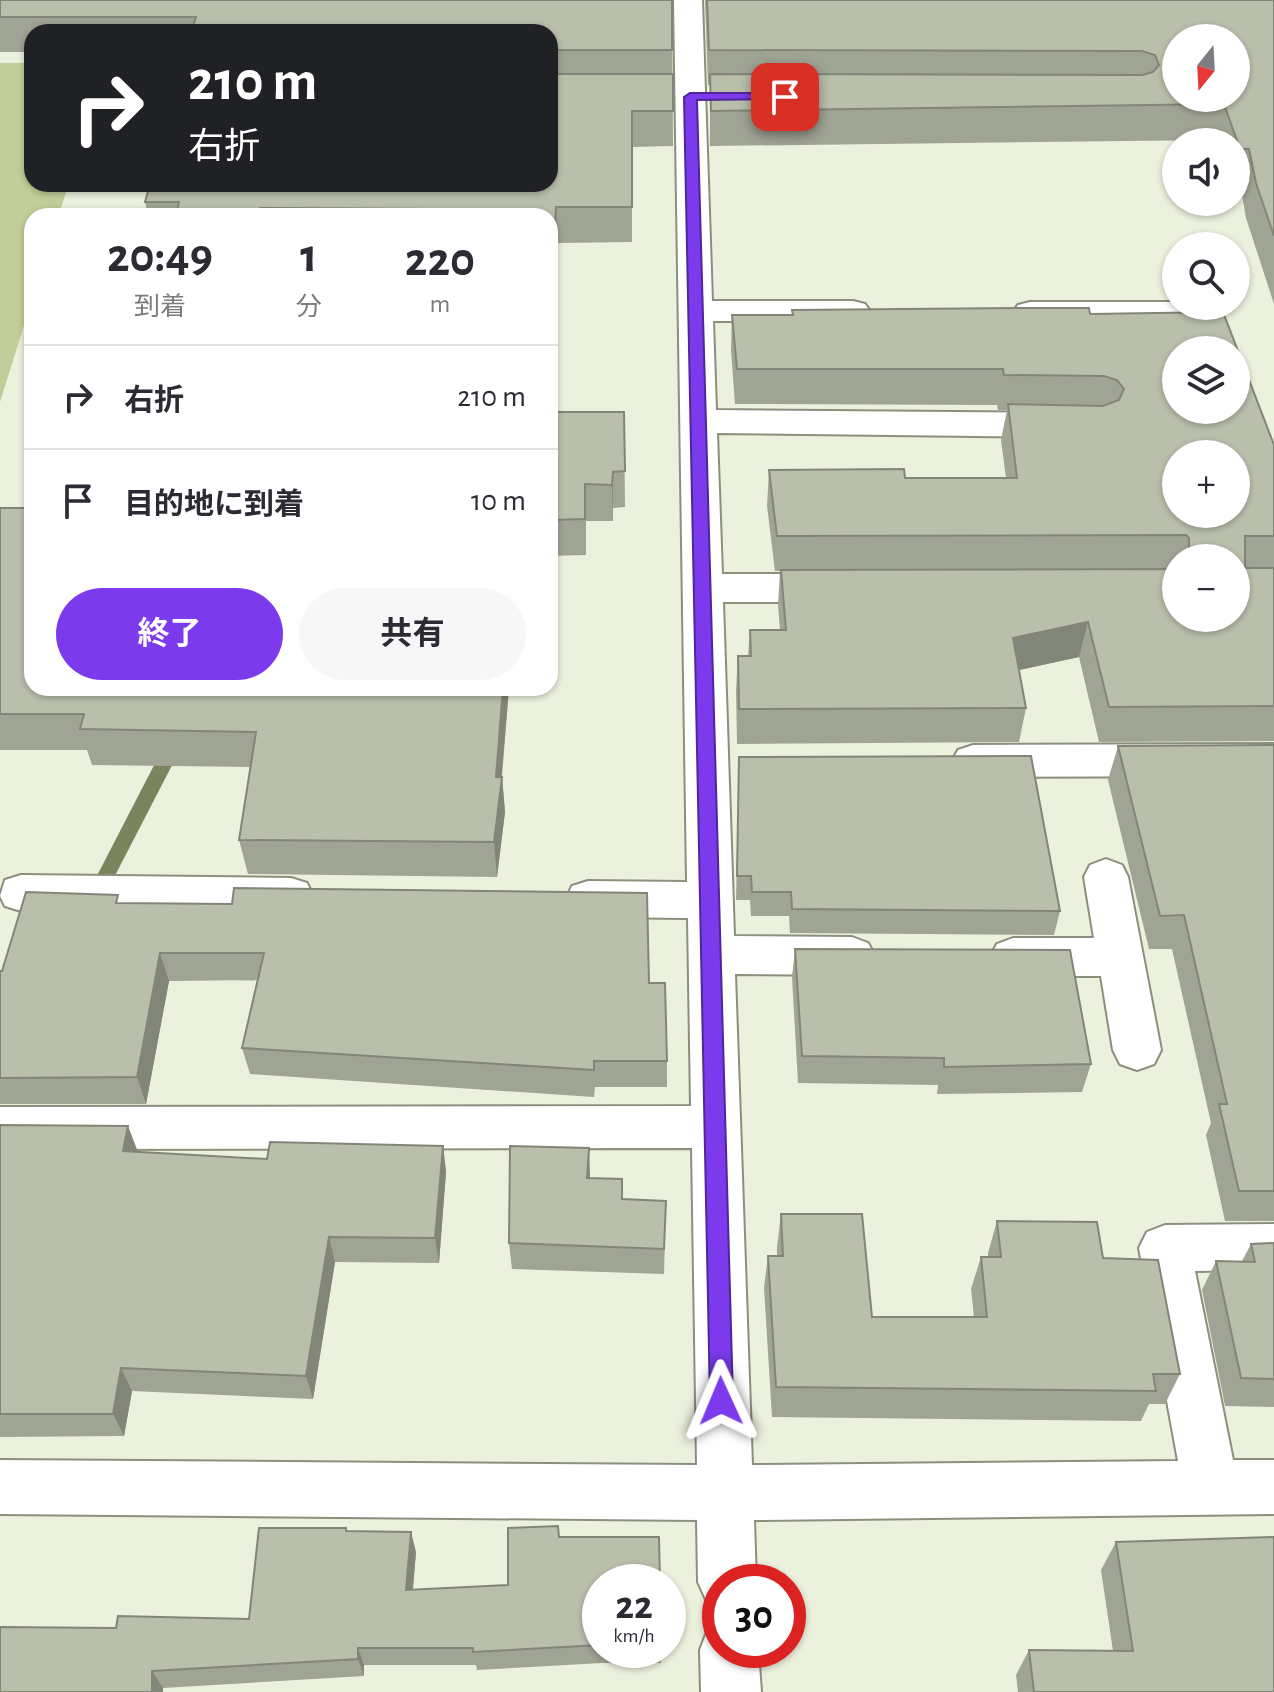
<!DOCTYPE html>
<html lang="ja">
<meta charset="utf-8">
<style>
:root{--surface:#fff;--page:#f7f7f7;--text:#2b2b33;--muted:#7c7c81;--line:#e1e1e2;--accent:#7c3aed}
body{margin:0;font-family:"Alegreya Sans","Noto Sans JP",sans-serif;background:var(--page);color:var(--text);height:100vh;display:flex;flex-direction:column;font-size:30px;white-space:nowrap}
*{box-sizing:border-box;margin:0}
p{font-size:26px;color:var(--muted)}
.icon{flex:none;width:44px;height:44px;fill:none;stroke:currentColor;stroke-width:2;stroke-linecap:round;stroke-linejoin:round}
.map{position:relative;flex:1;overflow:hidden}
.drawer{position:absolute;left:24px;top:208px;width:534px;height:488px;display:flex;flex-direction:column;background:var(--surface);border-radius:24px;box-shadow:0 2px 6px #0004}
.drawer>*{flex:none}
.hud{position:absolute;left:24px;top:24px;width:534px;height:168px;border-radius:24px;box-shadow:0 2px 6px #0004;background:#202124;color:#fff;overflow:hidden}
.needle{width:52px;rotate:198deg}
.fabs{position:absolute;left:1162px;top:24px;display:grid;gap:16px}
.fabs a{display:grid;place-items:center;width:88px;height:88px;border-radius:50%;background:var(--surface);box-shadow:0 2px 6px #0004;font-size:40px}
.speed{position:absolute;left:582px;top:1564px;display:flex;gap:16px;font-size:40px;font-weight:700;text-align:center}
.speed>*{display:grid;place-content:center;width:104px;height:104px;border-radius:50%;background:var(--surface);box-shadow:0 2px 6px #0004;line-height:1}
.speed small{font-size:20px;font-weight:400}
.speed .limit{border:12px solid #d22;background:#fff;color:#111}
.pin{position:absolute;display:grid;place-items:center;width:68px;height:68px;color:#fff;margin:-34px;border-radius:16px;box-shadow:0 4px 12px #0006}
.me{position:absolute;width:88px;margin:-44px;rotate:359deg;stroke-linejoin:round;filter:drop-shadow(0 0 6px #0008)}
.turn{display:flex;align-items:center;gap:28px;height:168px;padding:0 32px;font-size:36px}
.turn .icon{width:104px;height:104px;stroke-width:2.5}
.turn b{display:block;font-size:56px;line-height:68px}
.eta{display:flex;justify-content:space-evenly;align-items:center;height:136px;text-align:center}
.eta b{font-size:48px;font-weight:700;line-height:56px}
.button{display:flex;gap:16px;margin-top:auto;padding:16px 32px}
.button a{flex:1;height:92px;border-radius:48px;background:var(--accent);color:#fff;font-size:32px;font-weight:700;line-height:92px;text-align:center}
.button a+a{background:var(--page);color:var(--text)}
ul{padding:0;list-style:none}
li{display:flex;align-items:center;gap:24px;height:104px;padding:0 32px;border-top:2px solid var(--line)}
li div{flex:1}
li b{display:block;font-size:30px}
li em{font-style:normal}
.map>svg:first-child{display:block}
.green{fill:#c2ce99}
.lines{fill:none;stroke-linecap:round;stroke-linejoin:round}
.stream{fill:#7b845d;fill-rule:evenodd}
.minor-casing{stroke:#8b8f7e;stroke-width:4}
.minor{fill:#fff;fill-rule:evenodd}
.wall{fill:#a0a494;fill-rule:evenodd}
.shaded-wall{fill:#828678}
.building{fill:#babfac;stroke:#828678;stroke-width:2;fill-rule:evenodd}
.route{fill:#7c3aed;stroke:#51269a;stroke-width:2}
</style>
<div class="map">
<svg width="1274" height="1692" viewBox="0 0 1274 1692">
<rect width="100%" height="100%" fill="#ecf1de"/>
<polygon class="green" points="0,63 32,63 32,184 140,184 69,184 58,216 32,216 32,300 0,402"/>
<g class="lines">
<polygon class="stream" points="174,738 183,744 105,895 102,900 90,900 87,895 165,744"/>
<defs>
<g id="minor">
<polygon points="674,0 702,0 712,301 853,301 865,304 870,311 865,318 853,321 713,321 716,410 1064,413 1077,417 1082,425 1077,433 1064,437 717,433 722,574 840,574 854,578 860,588 854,598 840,602 723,602 734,936 852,937 868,943 875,956 868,969 852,975 735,974 752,1465 1178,1461 1139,1248 1147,1232 1165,1225 1274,1224 1274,1270 1195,1271 1233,1460 1274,1460 1274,1514 754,1520 756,1582 720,1582 720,1608 707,1602 698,1582 697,1520 0,1514 0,1460 697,1465 692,1148 0,1149 0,1107 691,1106 688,918 588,917 572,912 566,899 572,886 588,881 687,882"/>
<polygon points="1030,302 1176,302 1176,306 1215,306 1219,312 1214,319 1202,322 1030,322 1018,319 1013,312 1018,305"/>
<polygon points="1274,744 1274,776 973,777 958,772 952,761 958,750 973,745"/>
<polygon points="1106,859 1122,865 1128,877 1161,1050 1154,1064 1137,1070 1120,1064 1113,1050 1101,976 1013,976 997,970 990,957 997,944 1013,938 1094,938 1084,877 1090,865"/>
<polygon points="21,875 291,878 307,883 313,896 307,909 291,914 21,911 5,906 0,896 5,880"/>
<polygon points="720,1624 720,1650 758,1650 761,1692 701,1692 700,1650 708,1629"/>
</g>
</defs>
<use href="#minor" class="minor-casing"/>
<use href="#minor" class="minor"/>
</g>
<g class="wall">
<polygon points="0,0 672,0 673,146 632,147 632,242 558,243 550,356 550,216 148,216 145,202 150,184 550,184 550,32 32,32 32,52 0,52"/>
<polygon points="705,0 1274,0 1274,304 1246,218 1240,184 1236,184 1236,142 1216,142 1215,140 710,146 710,85 708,85"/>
<path d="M 792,310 L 1090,314 L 1274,445 L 1274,741 L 1099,742 L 1079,657 L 1019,670 L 1026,708 L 1019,742 L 737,744 L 736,691 L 738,656 L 748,656 L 750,630 L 780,630 L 778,605 L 780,571 L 775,571 L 767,506 L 769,470 L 905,478 L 1006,478 L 1001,440 L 1007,410 L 998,410 L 997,405 L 735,404 L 731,350 L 732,315 L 792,315 ZM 1176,558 L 1236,558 L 1176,618 Z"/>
<polygon points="550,412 624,412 625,507 613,508 613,521 586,521 586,555 550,556"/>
<polygon points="0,508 25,508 509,688 502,777 505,812 497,877 248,874 239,840 251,767 92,765 87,750 0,750"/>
<polygon points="1274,745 1274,1221 1225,1221 1206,1135 1211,1123 1172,949 1149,949 1108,780 1118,746"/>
<polygon points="739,757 1060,911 1054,935 790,933 789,916 751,916 750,900 736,900"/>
<polygon points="121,903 649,983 667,1061 667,1087 595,1087 594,1097 250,1074 242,1048 257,980 169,981 146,1104 0,1104 0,971 2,971"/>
<polygon points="795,949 1091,1064 1082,1092 937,1094 938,1085 798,1083 792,977"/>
<polygon points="0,1125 138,1152 267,1159 443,1146 446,1172 439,1263 335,1262 313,1399 132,1391 124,1436 0,1437"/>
<polygon points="590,1178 623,1199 666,1201 664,1274 512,1269 509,1243"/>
<polygon points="781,1214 872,1317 974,1317 971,1289 981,1257 988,1257 988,1253 997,1221 1103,1258 1180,1374 1165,1404 1149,1404 1141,1421 772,1417 764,1288 768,1256 777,1256 777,1247"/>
<polygon points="1274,1243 1274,1407 1225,1406 1202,1290 1216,1261 1242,1261 1251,1244"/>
<polygon points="347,1531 416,1552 413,1590 508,1585 559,1537 600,1582 600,1650 661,1650 661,1663 602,1663 477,1670 476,1665 364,1665 364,1676 163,1688 163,1692 0,1692 116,1628 249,1619"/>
<polygon points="1116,1542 1274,1692 1018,1692 1016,1675 1029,1650 1113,1651 1101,1570"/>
</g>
<g class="shaded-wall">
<polygon points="556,207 558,243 550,356 550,298"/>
<polygon points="613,472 613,521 612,485"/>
<polygon points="1088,622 1079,657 1006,673 1013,638"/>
<polygon points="503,688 509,688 500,793 502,777 505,812 497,877 494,842 496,777"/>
<polygon points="160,953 169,981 146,1104 137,1077"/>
<polygon points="128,1126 138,1152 123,1151"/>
<polygon points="443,1146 446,1172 439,1263 435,1238"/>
<polygon points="589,1148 590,1175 588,1204 587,1178"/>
<polygon points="329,1237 335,1262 313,1399 306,1376"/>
<polygon points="121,1368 132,1391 124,1436 113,1414"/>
<polygon points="411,1532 416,1552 411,1608 406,1590"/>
<polygon points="358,1648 364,1665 364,1676 358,1659"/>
<polygon points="152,1671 163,1688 163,1692 152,1692"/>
</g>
<g class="building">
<polygon points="0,0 672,0 672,50 550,50 550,32 191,32 196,17 0,17"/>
<path d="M 707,0 L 1274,0 L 1274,236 L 1256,183 L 1249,149 L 1240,149 L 1224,104 L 711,111 L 710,74 L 1142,75 L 1153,72 L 1159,65 L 1155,55 L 1142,51 L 709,50 ZM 1176,38 L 1236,38 L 1236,98 L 1176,98 Z"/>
<polygon points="550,74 673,74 673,111 632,111 632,207 556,207 550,298 550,216 423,216 424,209 260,208 258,216 176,216 179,202 145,202 150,184 550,184"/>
<path d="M 1029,308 L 1089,308 L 1090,314 L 1223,312 L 1274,445 L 1274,536 L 1245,536 L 1245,568 L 1274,568 L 1274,706 L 1109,707 L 1088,622 L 1013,638 L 1026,708 L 739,709 L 738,656 L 751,656 L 750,630 L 786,630 L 781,570 L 1176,569 L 1176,618 L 1236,618 L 1236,558 L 1189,558 L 1189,538 L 1186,535 L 777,536 L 769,470 L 904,469 L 905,478 L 1017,478 L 1008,404 L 1103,406 L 1119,400 L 1124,389 L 1117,380 L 1104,376 L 1004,375 L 1003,369 L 737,369 L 732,315 L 793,315 L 792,310 ZM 1176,350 L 1236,350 L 1236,410 L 1176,410 ZM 1176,454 L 1236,454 L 1236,514 L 1176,514 Z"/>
<polygon points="550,412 624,412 625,471 613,472 612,485 585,484 585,519 550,520"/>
<polygon points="32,486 32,688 503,688 496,777 502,777 494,842 239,840 256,732 80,729 84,714 0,714 0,508 25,508"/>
<polygon points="1274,745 1274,1191 1239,1191 1219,1104 1227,1104 1184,915 1160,916 1118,746"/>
<polygon points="1031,756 1060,911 792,909 791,892 752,892 751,876 737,876 739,757"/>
<polygon points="234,888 647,893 649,983 665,983 667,1061 594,1061 594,1070 242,1048 264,953 160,953 137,1077 0,1078 0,971 2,971 26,892 118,895 116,903 232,904"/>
<polygon points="795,949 1070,950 1091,1064 944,1067 944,1058 802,1056"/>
<polygon points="0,1125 128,1126 123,1151 267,1159 270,1142 443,1146 435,1238 329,1237 306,1376 121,1368 113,1414 0,1414"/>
<polygon points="510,1146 589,1148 587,1178 622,1179 622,1199 666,1201 664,1249 509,1243"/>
<polygon points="781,1214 862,1214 872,1317 987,1317 981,1257 1001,1257 997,1221 1097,1222 1103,1258 1158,1260 1180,1374 1153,1374 1156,1391 776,1387 768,1256 783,1256"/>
<polygon points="1274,1243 1274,1379 1241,1378 1216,1261 1255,1262 1251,1244"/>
<polygon points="558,1526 559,1537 659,1537 660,1582 600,1582 600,1645 473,1652 473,1648 358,1648 358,1659 152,1671 152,1692 0,1692 0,1627 116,1628 118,1616 249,1619 259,1528 346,1528 346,1531 411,1532 406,1590 508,1585 508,1528"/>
<polygon points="1274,1537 1274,1692 1034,1692 1029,1650 1133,1651 1116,1542"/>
</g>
<polygon class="route" points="785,93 790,94 790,99 697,100 733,1401 729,1409 721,1412 713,1409 710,1401 684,97 690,93"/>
</svg>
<div class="fabs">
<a><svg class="needle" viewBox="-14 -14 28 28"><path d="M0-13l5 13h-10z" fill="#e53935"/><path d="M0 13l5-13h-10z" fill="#7c7c81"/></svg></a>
<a><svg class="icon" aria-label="sound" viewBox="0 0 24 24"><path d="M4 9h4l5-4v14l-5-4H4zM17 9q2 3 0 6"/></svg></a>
<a><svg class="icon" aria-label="search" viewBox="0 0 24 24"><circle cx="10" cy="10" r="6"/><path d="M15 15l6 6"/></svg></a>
<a><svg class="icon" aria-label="layers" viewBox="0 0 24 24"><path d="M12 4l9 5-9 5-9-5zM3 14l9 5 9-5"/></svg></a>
<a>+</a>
<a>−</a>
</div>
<div class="speed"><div>22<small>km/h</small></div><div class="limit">30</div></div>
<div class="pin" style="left:785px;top:97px;background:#d93025"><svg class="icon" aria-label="arrive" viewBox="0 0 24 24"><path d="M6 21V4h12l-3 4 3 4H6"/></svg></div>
<svg class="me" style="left:721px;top:1401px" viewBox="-20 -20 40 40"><path d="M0-17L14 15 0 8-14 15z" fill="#7c3aed" stroke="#fff" stroke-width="4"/></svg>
<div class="hud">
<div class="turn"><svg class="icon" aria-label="right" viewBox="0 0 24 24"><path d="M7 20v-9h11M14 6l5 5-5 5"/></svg><div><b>210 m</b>右折</div></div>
</div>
<section class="drawer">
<div class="eta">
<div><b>20:49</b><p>到着</p></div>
<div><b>1</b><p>分</p></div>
<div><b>220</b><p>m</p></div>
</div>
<ul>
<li><svg class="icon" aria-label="right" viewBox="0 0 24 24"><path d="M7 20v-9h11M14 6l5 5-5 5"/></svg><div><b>右折</b></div><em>210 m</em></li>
<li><svg class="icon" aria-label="arrive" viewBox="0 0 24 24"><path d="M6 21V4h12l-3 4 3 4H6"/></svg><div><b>目的地に到着</b></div><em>10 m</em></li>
</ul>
<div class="button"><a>終了</a><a>共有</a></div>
</section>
</div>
